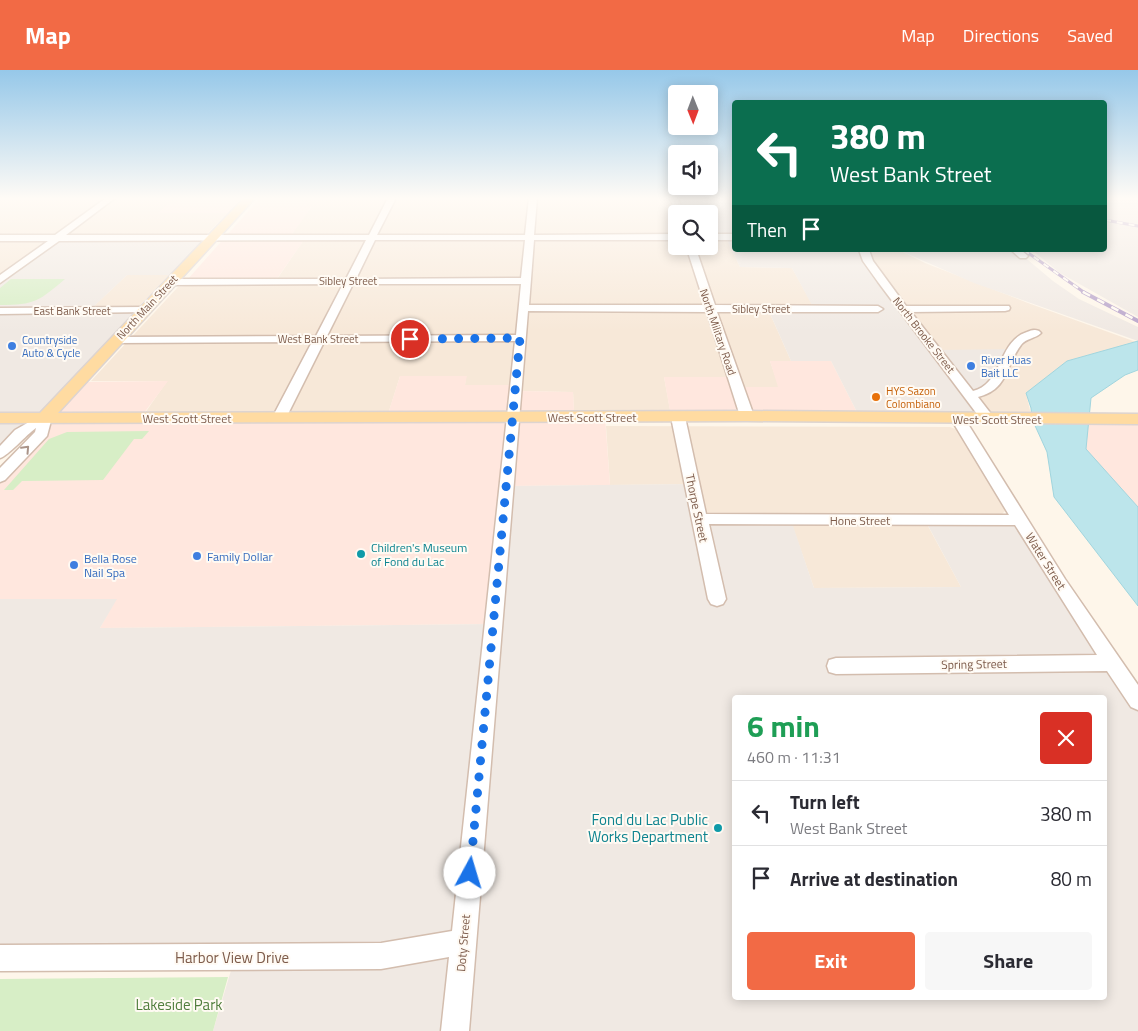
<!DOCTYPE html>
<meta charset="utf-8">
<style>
:root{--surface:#fff;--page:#f7f7f7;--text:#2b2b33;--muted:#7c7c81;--line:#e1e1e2;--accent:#f26a45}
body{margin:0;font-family:"Titillium Web",sans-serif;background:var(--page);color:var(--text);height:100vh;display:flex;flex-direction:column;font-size:19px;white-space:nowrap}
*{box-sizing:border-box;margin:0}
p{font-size:16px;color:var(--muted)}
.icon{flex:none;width:28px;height:28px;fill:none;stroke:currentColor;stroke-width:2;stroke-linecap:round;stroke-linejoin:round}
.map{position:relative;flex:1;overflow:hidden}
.panel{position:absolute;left:732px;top:625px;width:375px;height:305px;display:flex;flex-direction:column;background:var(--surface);border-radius:5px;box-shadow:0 2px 12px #0003}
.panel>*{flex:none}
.top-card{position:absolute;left:732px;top:30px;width:375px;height:152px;border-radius:5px;box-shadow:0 2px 12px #0003;background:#0b6e4f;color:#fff;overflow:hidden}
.needle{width:32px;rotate:179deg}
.controls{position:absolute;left:668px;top:15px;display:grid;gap:10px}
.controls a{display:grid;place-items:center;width:50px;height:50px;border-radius:5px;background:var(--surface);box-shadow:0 2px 12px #0003;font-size:25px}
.pin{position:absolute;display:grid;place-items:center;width:42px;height:42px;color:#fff;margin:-21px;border:2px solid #fff;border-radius:50%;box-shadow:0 1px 5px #0007}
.me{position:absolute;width:55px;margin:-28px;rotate:6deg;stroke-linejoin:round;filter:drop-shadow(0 0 4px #0008)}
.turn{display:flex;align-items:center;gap:18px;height:105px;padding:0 15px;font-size:22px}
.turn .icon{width:65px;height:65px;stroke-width:2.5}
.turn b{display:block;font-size:35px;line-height:42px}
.then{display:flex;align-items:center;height:48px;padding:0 15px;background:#0003;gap:10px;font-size:19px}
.round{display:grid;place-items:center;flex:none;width:52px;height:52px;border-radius:5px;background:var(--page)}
.summary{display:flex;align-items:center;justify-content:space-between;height:85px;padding:0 15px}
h1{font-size:30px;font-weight:700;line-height:38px;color:#1e9e55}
.primary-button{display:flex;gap:10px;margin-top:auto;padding:10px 15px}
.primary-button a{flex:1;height:58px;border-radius:5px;background:var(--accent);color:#fff;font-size:20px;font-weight:700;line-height:58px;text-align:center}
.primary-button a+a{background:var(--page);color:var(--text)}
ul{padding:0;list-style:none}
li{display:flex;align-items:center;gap:15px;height:65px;padding:0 15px;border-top:1px solid var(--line)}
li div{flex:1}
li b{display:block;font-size:19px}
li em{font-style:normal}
header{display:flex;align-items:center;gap:30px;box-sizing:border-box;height:70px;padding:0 25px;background:var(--accent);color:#fff}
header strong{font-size:24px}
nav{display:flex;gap:28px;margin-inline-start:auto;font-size:18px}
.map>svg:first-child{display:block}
.residential{fill:#f7e8d8}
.commercial{fill:#ffe7de}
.industrial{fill:#f0e9e3;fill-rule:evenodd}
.green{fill:#d7eec6}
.water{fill:#bce5eb;stroke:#a1d5de}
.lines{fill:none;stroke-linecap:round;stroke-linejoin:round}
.minor-casing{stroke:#d3bdae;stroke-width:3}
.major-casing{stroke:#ddd4d0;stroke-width:3}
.minor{fill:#fff;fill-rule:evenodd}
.major{fill:#ffdba1;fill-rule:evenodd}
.rail-far1-casing{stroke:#b9a5cb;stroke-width:3}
.rail-casing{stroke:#b9a5cb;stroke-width:4}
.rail-far1{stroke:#fffaf3;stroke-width:2;stroke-dasharray:6;stroke-linecap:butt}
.rail{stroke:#fffaf3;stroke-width:2.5;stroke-dasharray:8;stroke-linecap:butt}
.oneway{stroke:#aa9489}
.route{stroke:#1a73e8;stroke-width:9;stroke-dasharray:0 16.2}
.shop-dot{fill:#3f7fe0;stroke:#fffaf3;stroke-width:2}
.food-dot{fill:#e8710a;stroke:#fffaf3;stroke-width:2}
.culture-dot{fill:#0f9aa8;stroke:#fffaf3;stroke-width:2}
.labels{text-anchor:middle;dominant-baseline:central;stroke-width:4;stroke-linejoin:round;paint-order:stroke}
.far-street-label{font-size:11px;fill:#7d5b4a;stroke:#fffaf3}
.far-shop-label{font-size:11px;fill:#366cbe;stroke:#fffaf3;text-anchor:start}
.far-food-label{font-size:11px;fill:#c56008;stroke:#fffaf3;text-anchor:start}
.street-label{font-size:12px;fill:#7d5b4a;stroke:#fffaf3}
.culture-label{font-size:12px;fill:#0d838f;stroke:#fffaf3;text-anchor:start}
.shop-label{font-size:12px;fill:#366cbe;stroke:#fffaf3;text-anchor:start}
.near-culture-label{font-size:15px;fill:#0d838f;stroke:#fffaf3;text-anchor:end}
.near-street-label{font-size:15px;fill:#7d5b4a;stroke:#fffaf3}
.near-park-label{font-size:15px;fill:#517e3d;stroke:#fffaf3}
</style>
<header>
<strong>Map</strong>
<nav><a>Map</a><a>Directions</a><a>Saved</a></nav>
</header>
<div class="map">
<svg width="1138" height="961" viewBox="0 0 1138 961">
<rect width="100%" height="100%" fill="#fef6ea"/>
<g class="residential">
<polygon points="0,128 244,128 182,129 159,143 228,143 206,165 54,166 0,205"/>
<polygon points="285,128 667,128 676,156 676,176 709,176 709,169 727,170 740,197 792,198 813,236 767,237 791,291 770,291 779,317 737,317 664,307 670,340 574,340 573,322 516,321 516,315 465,315 466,306 400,306 389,341 145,343 167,311 91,311 178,217 186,216 273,215 303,171 287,170 312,136 306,136 309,131 283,131"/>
<polygon points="864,180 899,180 925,193 1028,233 1136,272 1067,291 1026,323 1032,349 988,349"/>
<polygon points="127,205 169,205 139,236 92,238"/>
<polygon points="606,356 950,357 958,360 1006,440 1001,445 922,445 961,517 814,518 788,443 745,443 775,550 726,550 698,414 610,415"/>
</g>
<g class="commercial">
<polygon points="260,128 310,131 306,136 312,136 288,170 304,170 276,210 187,210"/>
<polygon points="182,129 243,129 228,143 158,143 170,133 177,133"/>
<polygon points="770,291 831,291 860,348 671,347 664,307 733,307 738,317 778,317"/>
<polygon points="400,306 467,306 465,315 517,315 517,321 573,322 574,340 571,347 605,347 610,415 506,416 494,554 100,558 116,529 0,529 0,407 55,348 45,347 78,312 168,311 141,347 387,347"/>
<polygon points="1087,349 1138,349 1138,437 1086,380"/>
</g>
<g class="industrial">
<polygon points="667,128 717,128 719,132 735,132 735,180 864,180 936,280 1013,279 987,321 970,325 988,349 860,348 831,291 791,291 768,239 814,239 792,198 740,197 727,170 709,169 709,144 676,144 676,156"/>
<polygon points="1105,128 1138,128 1138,247 1060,203 1032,180 1105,180"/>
<polygon points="58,167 211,168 177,205 127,205 92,238 144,240 0,385 0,210"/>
<polygon points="899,180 1016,180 1053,211 1079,229 1138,257 1138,271 974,213"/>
<path d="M 692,414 L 700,449 L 791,450 L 814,518 L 961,517 L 925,450 L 1020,450 L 1138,627 L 1138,961 L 213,961 L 235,887 L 0,888 L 0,529 L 117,529 L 100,558 L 494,554 L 506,416 ZM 735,628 L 1105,628 L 1105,928 L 735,928 Z"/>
</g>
<g class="green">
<path d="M 11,209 L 65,209 C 39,231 35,235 0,235 L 0,218 Z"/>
<polygon points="149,361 142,369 134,369 103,410 22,411 13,420 4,420 49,369 67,362"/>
<polygon points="228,907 213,961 0,961 0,909"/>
</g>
<polygon class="water" points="1138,271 1138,300 1125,305 1091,328 1086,379 1138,437 1138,536 1054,427 1047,382 1032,349 1031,338 1026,323 1067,291"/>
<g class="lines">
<defs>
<g id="minor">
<path d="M 106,128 L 115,128 L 66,165 L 369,165 L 388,128 L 396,128 L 377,165 L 525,165 L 529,128 L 537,128 L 534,165 L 676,164 L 676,170 L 534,170 L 529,235 L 705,235 L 686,176 L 695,176 L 715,235 L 878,236 L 883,239 L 878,242 L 717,242 L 754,346 L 747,350 L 740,346 L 707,242 L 528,241 L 469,961 L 441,961 L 449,887 L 381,899 L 0,901 L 0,875 L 381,873 L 452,861 L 515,271 L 324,272 L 286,348 L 284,351 L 274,351 L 272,348 L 312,272 L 116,273 L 110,270 L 116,267 L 316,266 L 343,214 L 170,215 L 165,212 L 170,209 L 346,209 L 366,170 L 59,171 L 0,213 L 0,205 L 48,171 L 0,171 L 0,165 L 55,165 ZM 375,170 L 525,170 L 521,208 L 356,209 ZM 353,214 L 521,214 L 516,265 L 327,266 Z"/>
<polygon points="670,128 678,128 684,144 676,145"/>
<rect x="709" y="164" width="26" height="6"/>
<path d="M 859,180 L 869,180 L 873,191 L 906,236 L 1009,236 L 1010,238 L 1009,240 L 1005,241 L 911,242 L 973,321 C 1003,314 998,271 1027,262 C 1032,260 1034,259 1039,261 L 1041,263 C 1035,269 1026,268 1021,275 C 1005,296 1009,319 978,327 L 995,349 L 993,352 L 983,352 L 878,212 L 863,191 Z"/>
<polygon points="1011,180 1021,180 1028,186 1026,188 1020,188"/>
<polygon points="144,237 149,240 148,242 0,244 0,238"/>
<path d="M 45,343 L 52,347 L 47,366 L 5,410 L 0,412 L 0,398 L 35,362 L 36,358 C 26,365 8,386 0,388 L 0,376 L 15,360 Z"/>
<polygon points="678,343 685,347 706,444 1009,445 951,349 953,346 963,346 1065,509 1138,615 1138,640 1131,637 1107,601 836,604 829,602 827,596 829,590 836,588 1097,585 1015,455 709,454 726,529 723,534 717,536 711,534 708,529 671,347"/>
</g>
<polygon id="major" points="244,128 255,128 58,343 747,341 1138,344 1138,354 747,351 0,353 0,343 40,343"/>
</defs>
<use href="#minor" class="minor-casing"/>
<use href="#major" class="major-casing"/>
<use href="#minor" class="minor"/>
<use href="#major" class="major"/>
<defs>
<g id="rail-far1">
<polyline points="1105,150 1138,156"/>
<polyline points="1024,180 1085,223"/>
</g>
<polyline id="rail" points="1083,222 1138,251"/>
</defs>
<use href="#rail-far1" class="rail-far1-casing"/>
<use href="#rail" class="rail-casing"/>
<use href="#rail-far1" class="rail-far1"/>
<use href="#rail" class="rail"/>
</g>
<defs><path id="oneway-chevron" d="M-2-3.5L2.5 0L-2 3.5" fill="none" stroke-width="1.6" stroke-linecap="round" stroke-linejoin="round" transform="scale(1.25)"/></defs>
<use class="oneway" href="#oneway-chevron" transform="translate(26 379) rotate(-47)"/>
<linearGradient id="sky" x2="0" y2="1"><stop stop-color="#96c8e9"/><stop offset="0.49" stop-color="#fffbf6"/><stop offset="1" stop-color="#fffbf6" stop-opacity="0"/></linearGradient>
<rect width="1138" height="262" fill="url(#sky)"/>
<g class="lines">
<polyline class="route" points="410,269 520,268 470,803"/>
</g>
<g class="shop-dot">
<circle cx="12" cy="276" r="5"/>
<circle cx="971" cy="296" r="5"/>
<circle cx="197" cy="486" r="5"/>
<circle cx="74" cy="495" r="5"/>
</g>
<circle class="food-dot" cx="876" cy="327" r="5"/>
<g class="culture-dot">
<circle cx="361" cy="484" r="5"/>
<circle cx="718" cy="758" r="5"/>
</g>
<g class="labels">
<g class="far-street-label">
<text x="348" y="211">Sibley Street</text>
<text transform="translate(147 237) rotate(-47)">North Main Street</text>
<text x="761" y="239">Sibley Street</text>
<text x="72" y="241">East Bank Street</text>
<text transform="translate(718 262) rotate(71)">North Military Road</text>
<text transform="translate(924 265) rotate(52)">North Brooke Street</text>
<text x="318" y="269">West Bank Street</text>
</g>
<g class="far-shop-label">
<text x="22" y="270">Countryside<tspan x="22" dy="13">Auto &amp; Cycle</tspan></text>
<text x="981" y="290">River Huas<tspan x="981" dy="13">Bait LLC</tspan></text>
</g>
<g class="far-food-label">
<text x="886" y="321">HYS Sazon<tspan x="886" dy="13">Colombiano</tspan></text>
</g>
<g class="street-label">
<text x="592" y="347">West Scott Street</text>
<text x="187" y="348">West Scott Street</text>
<text x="997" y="349">West Scott Street</text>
<text transform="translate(697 438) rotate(78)">Thorpe Street</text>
<text x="860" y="450">Hone Street</text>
<text transform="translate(1046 491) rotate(58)">Water Street</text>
<text transform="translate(974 594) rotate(-1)">Spring Street</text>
<text transform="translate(463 873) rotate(-85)">Doty Street</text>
</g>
<g class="culture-label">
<text x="371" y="477">Children's Museum<tspan x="371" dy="14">of Fond du Lac</tspan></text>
</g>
<g class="shop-label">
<text x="207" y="486">Family Dollar</text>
<text x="84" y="488">Bella Rose<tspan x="84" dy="14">Nail Spa</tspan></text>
</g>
<g class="near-culture-label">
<text x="708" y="749">Fond du Lac Public<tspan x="708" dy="17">Works Department</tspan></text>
</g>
<g class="near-street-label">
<text x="232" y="887">Harbor View Drive</text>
</g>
<g class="near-park-label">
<text x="179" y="934">Lakeside Park</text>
</g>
</g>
</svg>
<div class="controls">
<a><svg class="needle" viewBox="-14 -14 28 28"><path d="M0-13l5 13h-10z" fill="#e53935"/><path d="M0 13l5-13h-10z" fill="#7c7c81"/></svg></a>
<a><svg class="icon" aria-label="sound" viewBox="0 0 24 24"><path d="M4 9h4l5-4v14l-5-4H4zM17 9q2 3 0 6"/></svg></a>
<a><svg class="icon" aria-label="search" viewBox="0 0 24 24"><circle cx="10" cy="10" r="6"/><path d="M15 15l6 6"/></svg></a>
</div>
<div class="pin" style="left:410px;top:269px;background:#d93025"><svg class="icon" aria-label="arrive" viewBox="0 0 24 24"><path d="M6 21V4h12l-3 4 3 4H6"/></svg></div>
<svg class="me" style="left:470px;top:803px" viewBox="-20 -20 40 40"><circle r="19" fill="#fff"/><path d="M0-13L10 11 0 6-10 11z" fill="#1a73e8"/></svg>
<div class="top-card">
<div class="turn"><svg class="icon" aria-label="left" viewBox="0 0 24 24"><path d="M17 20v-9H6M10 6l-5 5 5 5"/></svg><div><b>380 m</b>West Bank Street</div></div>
<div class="then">Then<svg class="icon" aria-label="arrive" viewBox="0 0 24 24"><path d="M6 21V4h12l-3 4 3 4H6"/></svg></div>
</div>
<section class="panel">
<div class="summary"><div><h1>6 min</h1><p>460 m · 11:31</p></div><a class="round" style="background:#d93025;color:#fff"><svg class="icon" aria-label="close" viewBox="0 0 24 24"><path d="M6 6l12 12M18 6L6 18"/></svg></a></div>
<ul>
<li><svg class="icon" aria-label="left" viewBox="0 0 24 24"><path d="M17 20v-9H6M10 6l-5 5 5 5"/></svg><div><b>Turn left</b><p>West Bank Street</p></div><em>380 m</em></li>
<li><svg class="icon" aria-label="arrive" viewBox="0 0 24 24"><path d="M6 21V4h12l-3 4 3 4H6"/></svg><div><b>Arrive at destination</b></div><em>80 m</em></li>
</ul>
<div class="primary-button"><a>Exit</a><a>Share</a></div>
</section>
</div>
